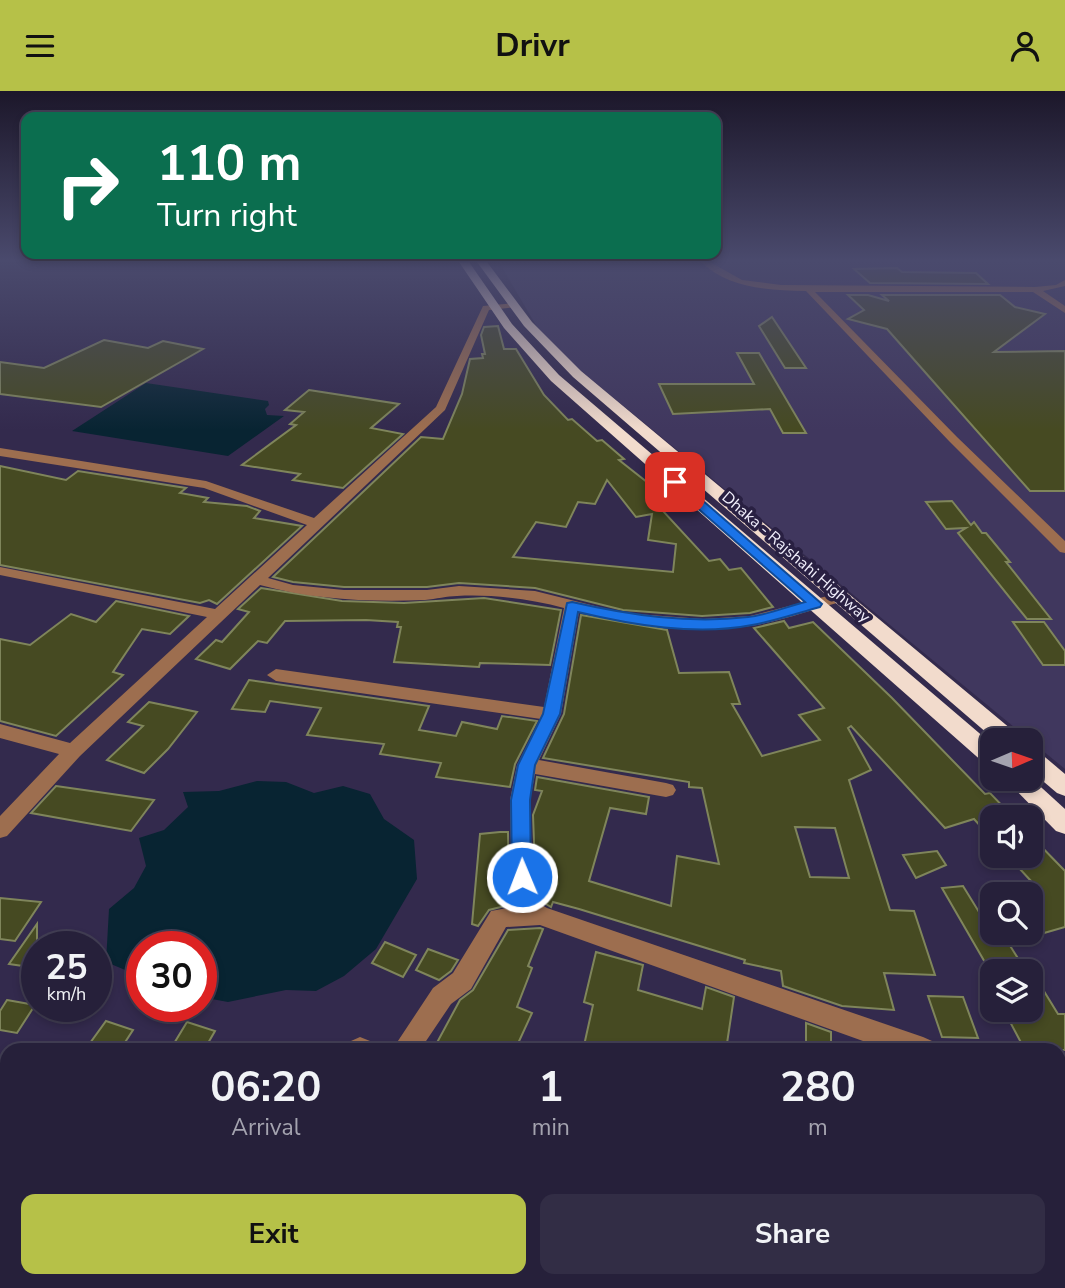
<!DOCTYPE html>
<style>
:root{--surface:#26203a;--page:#322d45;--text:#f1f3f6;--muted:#a4a3af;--line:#423e54;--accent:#b6c148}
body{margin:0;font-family:"Nunito Sans",sans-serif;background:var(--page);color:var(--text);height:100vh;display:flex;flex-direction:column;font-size:26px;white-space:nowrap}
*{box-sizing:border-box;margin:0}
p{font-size:23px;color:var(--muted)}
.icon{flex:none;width:38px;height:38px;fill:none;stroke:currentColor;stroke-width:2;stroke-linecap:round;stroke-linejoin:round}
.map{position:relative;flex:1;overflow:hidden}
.sheet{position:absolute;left:0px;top:952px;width:1066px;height:245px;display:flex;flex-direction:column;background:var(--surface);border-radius:21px 21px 0 0;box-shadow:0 4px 10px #0003,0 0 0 2px var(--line)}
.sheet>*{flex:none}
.banner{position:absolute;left:21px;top:21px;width:700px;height:147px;border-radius:14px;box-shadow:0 4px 10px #0003,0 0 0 2px var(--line);background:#0b6e4f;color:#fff;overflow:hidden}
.needle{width:46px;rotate:88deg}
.fabs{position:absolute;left:980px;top:637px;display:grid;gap:14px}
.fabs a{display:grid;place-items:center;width:63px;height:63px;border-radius:14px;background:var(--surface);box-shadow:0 4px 10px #0003,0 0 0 2px var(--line);font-size:35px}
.speed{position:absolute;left:21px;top:840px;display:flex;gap:14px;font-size:35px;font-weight:700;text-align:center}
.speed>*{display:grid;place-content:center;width:91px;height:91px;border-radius:50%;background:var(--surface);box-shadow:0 4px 10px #0003,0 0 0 2px var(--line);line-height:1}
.speed small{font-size:18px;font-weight:400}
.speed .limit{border:10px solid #d22;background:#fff;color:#111}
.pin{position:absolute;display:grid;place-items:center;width:60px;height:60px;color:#fff;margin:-30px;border-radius:14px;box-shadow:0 4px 10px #0006}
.me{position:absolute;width:77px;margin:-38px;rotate:359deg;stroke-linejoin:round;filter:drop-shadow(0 0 5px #0008)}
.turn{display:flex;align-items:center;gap:24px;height:147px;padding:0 21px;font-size:32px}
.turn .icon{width:91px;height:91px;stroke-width:2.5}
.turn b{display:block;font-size:49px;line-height:60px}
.eta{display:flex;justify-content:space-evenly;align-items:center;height:119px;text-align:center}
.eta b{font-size:42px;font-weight:700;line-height:49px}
.primary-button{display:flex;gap:14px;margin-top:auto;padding:14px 21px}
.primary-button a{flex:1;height:80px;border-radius:14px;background:var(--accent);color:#111;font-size:28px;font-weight:700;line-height:80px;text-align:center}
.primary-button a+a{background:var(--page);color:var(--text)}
header{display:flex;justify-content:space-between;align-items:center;height:91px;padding:0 21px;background:var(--accent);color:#111;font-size:32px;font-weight:700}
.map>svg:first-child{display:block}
.built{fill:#40375e}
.water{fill:#082432}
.building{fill:#464a22;stroke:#7f855b;stroke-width:2;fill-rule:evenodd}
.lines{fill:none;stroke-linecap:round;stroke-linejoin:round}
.minor{fill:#9d6e4f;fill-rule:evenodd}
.highway{fill:#f2dbcc;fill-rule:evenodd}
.route{fill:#1a73e8;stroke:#114b97;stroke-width:2}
.labels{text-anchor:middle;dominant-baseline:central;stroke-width:7;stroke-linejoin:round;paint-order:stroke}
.far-street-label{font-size:16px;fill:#f1effc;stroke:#292042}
</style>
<header><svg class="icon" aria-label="menu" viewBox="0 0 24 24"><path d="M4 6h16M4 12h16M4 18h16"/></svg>Drivr<svg class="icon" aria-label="person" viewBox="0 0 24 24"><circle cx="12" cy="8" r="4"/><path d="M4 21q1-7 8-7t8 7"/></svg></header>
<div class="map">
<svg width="1065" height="1197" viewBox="0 0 1065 1197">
<rect width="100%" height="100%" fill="#332a4d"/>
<polygon class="built" points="499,171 1065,171 1065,678 570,271 537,236"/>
<g class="water">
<polygon points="146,292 268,310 269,314 265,318 267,324 284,325 228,365 72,340"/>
<polygon points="257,690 286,691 314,702 343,695 370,703 384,728 414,749 417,788 376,858 344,885 316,900 286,899 228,911 201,906 201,856 142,856 142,886 106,871 109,818 134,797 146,775 139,747 164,739 188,716 183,701 219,700"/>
</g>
<g class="building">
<polygon points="897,177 902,181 976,182 988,193 870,192 854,178"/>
<polygon points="848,204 868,204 889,210 882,204 1000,204 1015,216 1045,223 994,261 1065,260 1065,400 1030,400 887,238 848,228 864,219"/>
<polygon points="772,226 806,277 785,277 759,235"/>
<path d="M 498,235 L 504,258 L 516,258 L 544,304 L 568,329 L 572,328 L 597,350 L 602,349 L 624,368 L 619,369 L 657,399 L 673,417 L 662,419 L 709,470 L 720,468 L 729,479 L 741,477 L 773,516 L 750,522 L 702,525 L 623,519 L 535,497 L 459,492 L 427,496 L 344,496 L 293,491 L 273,486 L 421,346 L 443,348 L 462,303 L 470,268 L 483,267 L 482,263 L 485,263 L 481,244 L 484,236 ZM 607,389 L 636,426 L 652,423 L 648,449 L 676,453 L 673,481 L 513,466 L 536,431 L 566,436 L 578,411 L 595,413 Z"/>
<polygon points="104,249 148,257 163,250 203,258 101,316 0,303 0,271 44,277"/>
<polygon points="737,262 759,262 806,342 783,342 770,318 673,323 659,293 754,293"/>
<polygon points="309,299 399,313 371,337 403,343 343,397 293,389 300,383 242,374 296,334 290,333 304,321 285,319"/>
<polygon points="0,375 66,389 78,380 186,397 180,402 208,407 204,411 247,415 260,420 254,427 302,435 217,513 209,509 200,512 0,474"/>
<polygon points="952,410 971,434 974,431 982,442 986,442 1010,471 1006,471 1051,528 1027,528 958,442 966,437 946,438 926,411"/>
<polygon points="261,497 342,510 404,512 484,507 561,519 550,574 480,572 479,576 394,571 401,536 397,536 398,531 366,529 285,530 267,552 258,550 230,578 196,568 216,549 222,551 249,521 238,518"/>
<polygon points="116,510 189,525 170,543 142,538 113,581 123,584 56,645 0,630 0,548 30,554 71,523 96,531"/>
<path d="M 581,524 L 667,539 L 679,582 L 729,581 L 740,613 L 732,613 L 762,665 L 820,649 L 799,624 L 824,617 L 754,537 L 784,530 L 789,537 L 813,531 L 892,607 L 985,703 L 990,702 L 1013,726 L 992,726 L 992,748 L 974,728 L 945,737 L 851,635 L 848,637 L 871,679 L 849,689 L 890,819 L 914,820 L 935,884 L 884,882 L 894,919 L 842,915 L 783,895 L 781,880 L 744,872 L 745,869 L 579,818 L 553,811 L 551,816 L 536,807 L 533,724 L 542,700 L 535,699 L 537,686 L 649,706 L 646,723 L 610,717 L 589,790 L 671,815 L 677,765 L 719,773 L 702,697 L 689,696 L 689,691 L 543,667 L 564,623 ZM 795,736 L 835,737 L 849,787 L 810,786 Z"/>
<polygon points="1013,531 1044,531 1065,560 1065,574 1043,574"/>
<polygon points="249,589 429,615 419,639 456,645 462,631 497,638 502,625 537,630 515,673 510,696 436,686 441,672 380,663 384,653 307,644 321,617 270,610 265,621 232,618"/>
<polygon points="149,611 197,621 168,658 144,682 107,669 143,635 128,631"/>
<polygon points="56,695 154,709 131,740 31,722"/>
<polygon points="500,741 508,741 509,814 489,819 478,835 472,833 480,743"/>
<polygon points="1031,745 1065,780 1065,836 1037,844 1031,837 1031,790 1008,765 1031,765"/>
<polygon points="937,760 946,774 916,787 903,764"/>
<polygon points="963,795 987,834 992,833 992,842 1002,842 1026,880 990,880 942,797"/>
<polygon points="0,807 41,811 15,850 0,848"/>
<polygon points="37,833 37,877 9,873"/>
<polygon points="540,837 543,838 528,875 532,877 517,916 532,922 515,959 433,959 460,909 473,899 508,839"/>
<polygon points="385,851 416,864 403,886 372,872"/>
<polygon points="428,858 458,869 451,880 439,889 416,879"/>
<polygon points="596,861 643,874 638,899 702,918 706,896 734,906 726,959 583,959 593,914 584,911"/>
<polygon points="1031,879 1058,923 1065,923 1065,959 1025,959 1008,927 1031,925"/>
<polygon points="928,905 963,906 978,947 942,946"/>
<polygon points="7,909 35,914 17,942 0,939 0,920"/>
<polygon points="106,930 133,939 120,959 85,959"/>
<polygon points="187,931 215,940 204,959 170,959"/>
<polygon points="806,932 831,941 831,959 806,959"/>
</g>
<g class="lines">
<g class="minor">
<path d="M 701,171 L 710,171 L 742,189 L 781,194 L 1035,196 L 1056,194 L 1065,189 L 1065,195 L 1043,200 L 1065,215 L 1065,222 L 1033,201 L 815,201 L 957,346 L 1065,450 L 1065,462 L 1060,461 L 949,350 L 806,200 C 769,199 729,198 701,171 Z"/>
<path d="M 517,212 L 517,216 L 489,219 L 445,319 L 268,487 L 293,494 L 344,499 L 427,499 L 459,495 L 535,500 L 623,522 L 703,528 L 750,525 L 839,502 L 844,504 L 847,507 L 844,510 C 814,518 782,530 750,535 C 694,544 633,534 579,521 L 561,623 L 539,669 L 666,692 L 673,694 L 676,699 L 673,704 L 666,706 L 535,683 L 530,709 L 533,809 L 547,817 L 923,946 L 932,950 L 936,959 L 888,959 L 540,834 L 506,836 L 471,898 L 451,913 L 420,959 L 392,959 L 433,897 L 453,882 L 491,820 L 512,816 L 510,709 L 517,674 L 541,628 L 276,590 L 267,584 L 276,578 L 544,616 L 564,517 C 530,508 492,503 457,505 C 447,505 436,508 425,509 C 370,511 314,509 260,494 L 80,665 L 7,745 L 0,747 L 0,725 L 59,663 L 0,647 L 0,633 L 70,652 L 207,526 L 0,484 L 0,476 L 215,518 L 307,434 L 204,397 L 0,365 L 0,357 L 206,390 L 314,427 L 436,316 L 483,215 Z"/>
<polygon points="360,946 370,950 374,959 347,959 351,950"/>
<polygon points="1059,997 1065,998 1065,1024 1059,1023"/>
<polygon points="48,1190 82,1190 79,1197 45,1197"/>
</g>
<g class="highway">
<polygon points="459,171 469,171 512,233 559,284 992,653 992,674 984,672 551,290 504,237"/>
<polygon points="477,171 487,171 532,231 581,280 1017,643 1020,649 995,649 573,286 524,235"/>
<polygon points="1031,659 1039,661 1065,683 1065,705 1057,702 1031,680"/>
<polygon points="1031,687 1065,718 1065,743 1056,740 1005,688"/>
</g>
</g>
<linearGradient id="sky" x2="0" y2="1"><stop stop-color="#1c172a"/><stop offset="0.5" stop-color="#4a4a6d"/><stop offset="1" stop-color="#4a4a6d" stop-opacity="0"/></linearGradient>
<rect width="1065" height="339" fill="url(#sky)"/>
<path class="route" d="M 671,389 L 679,389 L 822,513 L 820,516 C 798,522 775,530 752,534 C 696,545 632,534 578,521 L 560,623 L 535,674 L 530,709 L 531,786 L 529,792 L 522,795 L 514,792 L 512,786 L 511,709 L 518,674 L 543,623 L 567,512 L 572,511 C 629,524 689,533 748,526 C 767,524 786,516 805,511 L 671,394 Z"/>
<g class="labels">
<g class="far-street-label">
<text transform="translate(796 466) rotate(41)">Dhaka - Rajshahi Highway</text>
</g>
</g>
</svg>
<div class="fabs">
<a><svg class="needle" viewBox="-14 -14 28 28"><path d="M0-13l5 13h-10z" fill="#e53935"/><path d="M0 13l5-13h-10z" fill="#a4a3af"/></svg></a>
<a><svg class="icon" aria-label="sound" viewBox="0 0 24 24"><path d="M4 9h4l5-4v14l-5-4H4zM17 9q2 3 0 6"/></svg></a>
<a><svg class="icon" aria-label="search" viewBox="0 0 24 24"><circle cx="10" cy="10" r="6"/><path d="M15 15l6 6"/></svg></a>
<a><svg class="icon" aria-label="layers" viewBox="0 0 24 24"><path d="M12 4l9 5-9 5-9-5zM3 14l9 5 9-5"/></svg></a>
</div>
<div class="speed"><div>25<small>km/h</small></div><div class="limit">30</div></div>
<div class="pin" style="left:675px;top:391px;background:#d93025"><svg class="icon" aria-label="arrive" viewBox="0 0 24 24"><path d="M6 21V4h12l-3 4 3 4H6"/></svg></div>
<svg class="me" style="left:522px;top:786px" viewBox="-20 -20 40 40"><circle r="17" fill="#1a73e8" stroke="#fff" stroke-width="3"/><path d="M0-11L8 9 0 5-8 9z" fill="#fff"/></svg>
<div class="banner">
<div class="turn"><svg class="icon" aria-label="right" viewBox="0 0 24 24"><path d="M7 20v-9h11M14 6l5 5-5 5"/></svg><div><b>110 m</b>Turn right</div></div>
</div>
<section class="sheet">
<div class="eta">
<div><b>06:20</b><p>Arrival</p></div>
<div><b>1</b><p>min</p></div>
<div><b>280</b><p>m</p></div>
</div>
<div class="primary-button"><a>Exit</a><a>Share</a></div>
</section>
</div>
